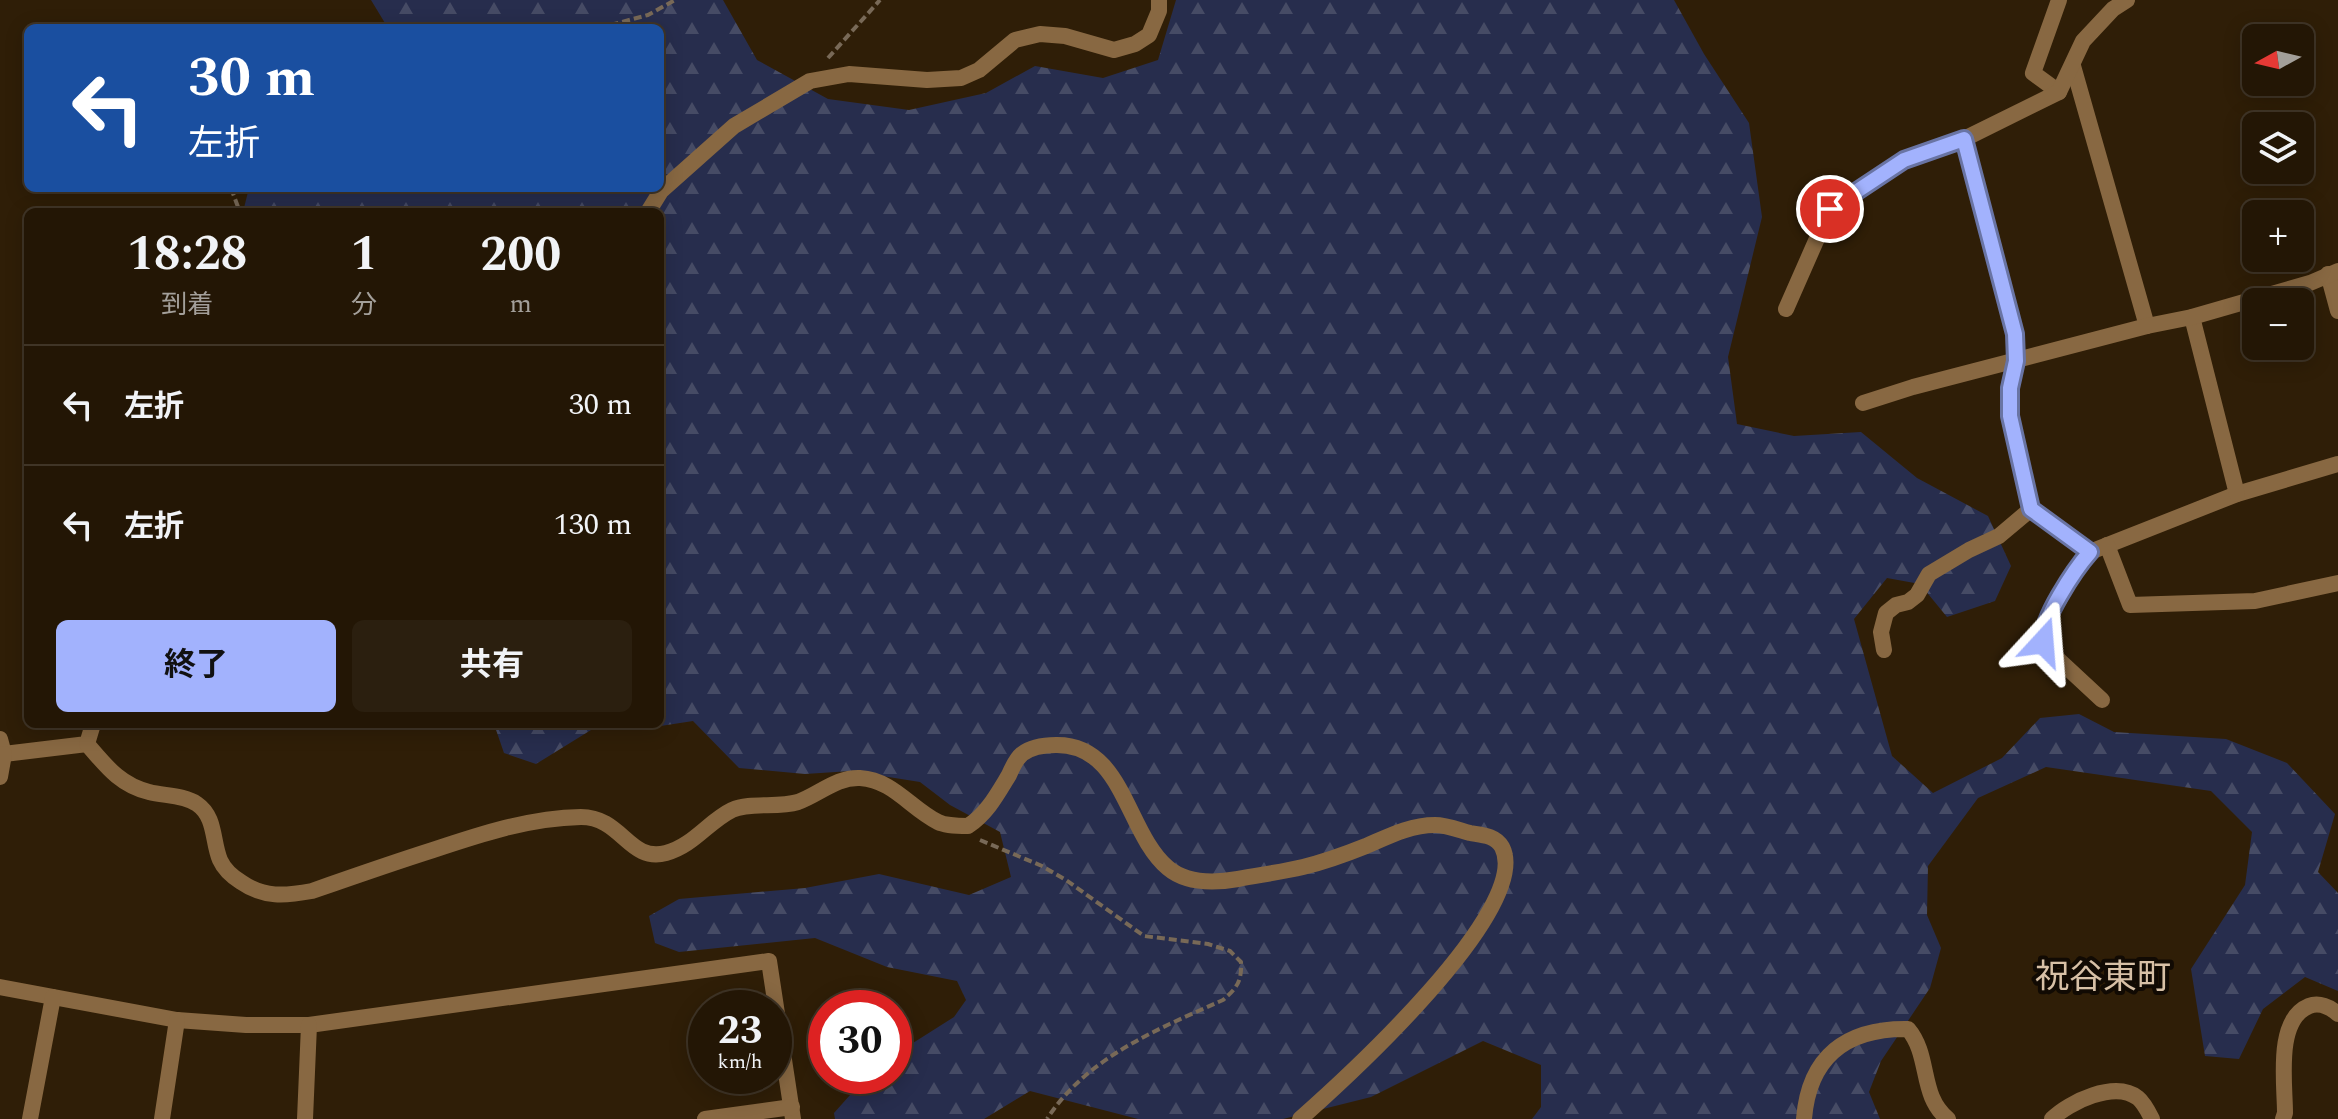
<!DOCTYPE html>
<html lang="ja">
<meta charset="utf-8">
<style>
:root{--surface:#231605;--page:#2b1f0f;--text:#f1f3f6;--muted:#a39f9a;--line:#403527;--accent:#a2b2fd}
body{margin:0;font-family:Spectral,"Noto Sans JP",serif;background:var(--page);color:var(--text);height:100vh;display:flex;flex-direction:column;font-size:30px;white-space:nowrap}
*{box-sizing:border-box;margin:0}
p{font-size:26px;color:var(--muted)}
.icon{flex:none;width:44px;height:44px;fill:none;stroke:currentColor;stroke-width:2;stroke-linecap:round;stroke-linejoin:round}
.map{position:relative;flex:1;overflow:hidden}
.sheet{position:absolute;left:24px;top:208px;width:640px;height:520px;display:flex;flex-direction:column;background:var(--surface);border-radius:12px;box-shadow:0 4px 20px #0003,0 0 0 2px var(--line)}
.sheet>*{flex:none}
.guide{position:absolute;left:24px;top:24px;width:640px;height:168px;border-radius:12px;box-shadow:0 4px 20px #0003,0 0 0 2px var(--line);background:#1a4fa0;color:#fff;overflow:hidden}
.needle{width:52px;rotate:262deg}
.tools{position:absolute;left:2242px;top:24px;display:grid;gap:16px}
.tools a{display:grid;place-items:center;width:72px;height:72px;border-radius:12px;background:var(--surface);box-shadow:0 4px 20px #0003,0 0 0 2px var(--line);font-size:40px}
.speed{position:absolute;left:688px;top:990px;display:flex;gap:16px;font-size:40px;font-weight:700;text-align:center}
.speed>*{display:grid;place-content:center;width:104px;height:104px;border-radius:50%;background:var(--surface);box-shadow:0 4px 20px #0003,0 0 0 2px var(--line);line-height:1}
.speed small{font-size:20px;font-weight:400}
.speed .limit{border:12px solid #d22;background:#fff;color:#111}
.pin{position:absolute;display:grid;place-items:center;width:68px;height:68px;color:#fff;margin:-34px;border:4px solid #fff;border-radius:50%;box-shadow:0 2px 8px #0007}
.me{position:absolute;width:88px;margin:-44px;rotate:19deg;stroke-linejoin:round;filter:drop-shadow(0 0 6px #0008)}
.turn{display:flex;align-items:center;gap:28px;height:168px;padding:0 32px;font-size:36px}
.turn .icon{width:104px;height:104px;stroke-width:2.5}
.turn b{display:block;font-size:56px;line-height:68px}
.eta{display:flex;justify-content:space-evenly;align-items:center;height:136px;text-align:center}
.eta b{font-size:48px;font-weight:700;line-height:56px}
.primary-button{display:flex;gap:16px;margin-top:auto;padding:16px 32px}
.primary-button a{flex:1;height:92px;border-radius:12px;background:var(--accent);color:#111;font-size:32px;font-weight:700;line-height:92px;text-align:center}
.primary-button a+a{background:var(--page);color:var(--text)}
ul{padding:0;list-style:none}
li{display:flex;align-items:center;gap:24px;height:120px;padding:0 32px;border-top:2px solid var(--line)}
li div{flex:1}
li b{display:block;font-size:30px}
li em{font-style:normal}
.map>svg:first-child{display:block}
.forest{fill:url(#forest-firs)}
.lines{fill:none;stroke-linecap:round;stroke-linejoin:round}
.path{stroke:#786957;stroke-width:4;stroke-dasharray:8 4;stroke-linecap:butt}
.minor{stroke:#886842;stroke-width:16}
.tertiary{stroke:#886842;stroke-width:16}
.route-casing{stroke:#6974a4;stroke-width:20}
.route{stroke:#a2b2fd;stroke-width:14}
.labels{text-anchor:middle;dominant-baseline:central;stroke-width:8;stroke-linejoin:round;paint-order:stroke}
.quarter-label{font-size:34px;fill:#d7c0a6;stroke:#110a03}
</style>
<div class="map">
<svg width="2338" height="1119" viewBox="0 0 2338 1119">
<defs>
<pattern id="forest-firs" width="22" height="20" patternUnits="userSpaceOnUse" patternTransform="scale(2)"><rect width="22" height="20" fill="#272d4d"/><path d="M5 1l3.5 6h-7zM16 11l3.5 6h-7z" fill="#464b65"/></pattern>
</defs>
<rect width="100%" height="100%" fill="#2f1e07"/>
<polygon class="forest" points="371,0 723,0 757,60 828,99 909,110 986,93 1035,66 1103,78 1158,60 1176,0 1674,0 1704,54 1749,123 1762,217 1728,357 1737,424 1794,436 1861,432 1917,478 1988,516 2011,566 1995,601 1947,617 1920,584 1887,578 1854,619 1892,756 1933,793 2002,758 2040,718 2079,714 2114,732 2226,739 2287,763 2335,814 2318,872 2338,893 2338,991 2305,977 2263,1009 2239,1059 2205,1056 2191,969 2245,885 2252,832 2211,791 2046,767 1978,798 1928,866 1927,915 1941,948 1930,988 1881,1061 1869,1092 1880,1119 1532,1119 1541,1107 1541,1065 1483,1041 1371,1097 1283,1119 1138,1119 1030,1091 984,1119 835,1119 834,1113 867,1076 894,1076 894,1055 954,1017 966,1000 957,981 887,967 815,938 679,952 655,943 649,916 679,899 805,888 879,874 969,895 1011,877 1000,832 950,805 920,782 851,771 805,774 739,768 693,721 641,729 591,730 536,764 504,753 494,724 660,724 660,212 243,212 249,188 660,188 660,28 388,28"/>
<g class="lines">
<g class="path">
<polyline points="599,28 648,15 675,0"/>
<polyline points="828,58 880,0"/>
<polyline points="231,188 238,207 244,212"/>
<path d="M 980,840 L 1042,866 L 1066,880 L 1144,936 L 1208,944 L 1230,951 L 1241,962 C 1242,981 1237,988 1223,1000 C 1158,1029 1087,1057 1047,1119"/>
</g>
<g class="minor">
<polyline points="2073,66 2147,326"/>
<polyline points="2059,92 2033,73 2059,0"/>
<polyline points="1964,139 2015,334 2016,361 2010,388 2010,416 2031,509 2090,552 2237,494 2338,464"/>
<polyline points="648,212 661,191 734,126 810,81 849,74 927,80 961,78 979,70 1015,40 1040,34 1065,36 1114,50 1135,44 1149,35 1159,11 1159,0"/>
<polyline points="2328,274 2338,311"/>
<polyline points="1786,309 1830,209 1904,160 1964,139 2059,92 2083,41 2113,9 2127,0"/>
<polyline points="2192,317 2237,494"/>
<polyline points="1863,403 1913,387 2147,326 2192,317 2310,283 2338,271"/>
<polyline points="2107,545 2130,605 2255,601 2338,583"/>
<polyline points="2090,552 2076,569 2044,627 2042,636 2046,648 2102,700"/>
<polyline points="1884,650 1881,632 1886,613 1896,605 1908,602 1917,595 1929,574 1969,550 1999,536 2031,509"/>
<polyline points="0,739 4,754 87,744 93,724"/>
<path d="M 87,744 C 106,766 120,785 149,792 C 164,796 184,795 197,804 C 216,817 212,841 220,860 C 224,869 233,877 241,882 C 264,898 285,896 312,891 C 352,877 392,863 433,850 C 481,834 529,818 581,817 C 622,817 629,863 666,853 C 693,846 709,821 732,810 C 750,802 778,808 798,802 C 820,794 836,777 860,778 C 893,780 910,808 938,822 C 946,826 959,826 968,826 C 987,814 998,793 1009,775 C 1012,768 1016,759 1022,754 C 1031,747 1044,745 1056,745 C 1124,744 1126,833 1168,868 C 1187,884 1215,883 1238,879 C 1259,875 1282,872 1303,867 C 1324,862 1346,854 1366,846 C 1389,836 1410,825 1435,825 C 1446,825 1459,830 1470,833 C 1481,835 1495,835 1502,847 C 1534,908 1344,1080 1300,1119"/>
<polyline points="0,987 177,1020 246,1025 309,1025 769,961 793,1119"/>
<polyline points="30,1119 53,997"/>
<polyline points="162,1119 177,1020"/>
<polyline points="305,1119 309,1025"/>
<polyline points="705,1119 792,1107"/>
<path d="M 1804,1119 C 1809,1056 1847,1028 1908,1029 C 1931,1056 1919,1096 1948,1119"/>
<path d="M 2052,1119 C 2069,1102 2115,1080 2138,1098 C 2143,1102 2149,1113 2152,1119"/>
<path d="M 2283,1119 L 2285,1113 C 2285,1083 2275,1020 2309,1006 C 2319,1002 2330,1007 2338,1014"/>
</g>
<polyline class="tertiary" points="0,777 4,754"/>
</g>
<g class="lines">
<defs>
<path id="route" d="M 1830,209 L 1904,160 L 1964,139 L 2015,334 L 2016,361 L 2010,388 L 2010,416 L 2031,509 L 2090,552 C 2075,569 2040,621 2043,642"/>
</defs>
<use href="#route" class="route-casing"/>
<use href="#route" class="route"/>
</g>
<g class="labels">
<g class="quarter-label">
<text x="2103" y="978">祝谷東町</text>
</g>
</g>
</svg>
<div class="tools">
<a><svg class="needle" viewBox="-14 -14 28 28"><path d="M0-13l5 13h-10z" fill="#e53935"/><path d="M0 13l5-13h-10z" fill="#a39f9a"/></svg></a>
<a><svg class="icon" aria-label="layers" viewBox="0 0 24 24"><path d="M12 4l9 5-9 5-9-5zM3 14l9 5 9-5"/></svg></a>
<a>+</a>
<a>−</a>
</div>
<div class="speed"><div>23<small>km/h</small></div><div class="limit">30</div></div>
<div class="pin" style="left:1830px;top:209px;background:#d93025"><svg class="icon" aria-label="arrive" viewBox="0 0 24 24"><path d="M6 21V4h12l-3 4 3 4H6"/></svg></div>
<svg class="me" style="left:2043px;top:642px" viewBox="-20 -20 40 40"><path d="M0-17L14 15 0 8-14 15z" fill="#a2b2fd" stroke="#fff" stroke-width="4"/></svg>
<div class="guide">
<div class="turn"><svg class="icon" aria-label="left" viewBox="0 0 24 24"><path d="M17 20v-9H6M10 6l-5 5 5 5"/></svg><div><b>30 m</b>左折</div></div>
</div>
<section class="sheet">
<div class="eta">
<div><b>18:28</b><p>到着</p></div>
<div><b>1</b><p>分</p></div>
<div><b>200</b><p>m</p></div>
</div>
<ul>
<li><svg class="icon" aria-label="left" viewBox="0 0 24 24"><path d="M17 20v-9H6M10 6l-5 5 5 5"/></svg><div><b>左折</b></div><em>30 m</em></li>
<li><svg class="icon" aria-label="left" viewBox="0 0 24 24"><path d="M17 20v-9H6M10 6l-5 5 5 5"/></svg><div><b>左折</b></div><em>130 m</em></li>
</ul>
<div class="primary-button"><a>終了</a><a>共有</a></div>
</section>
</div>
